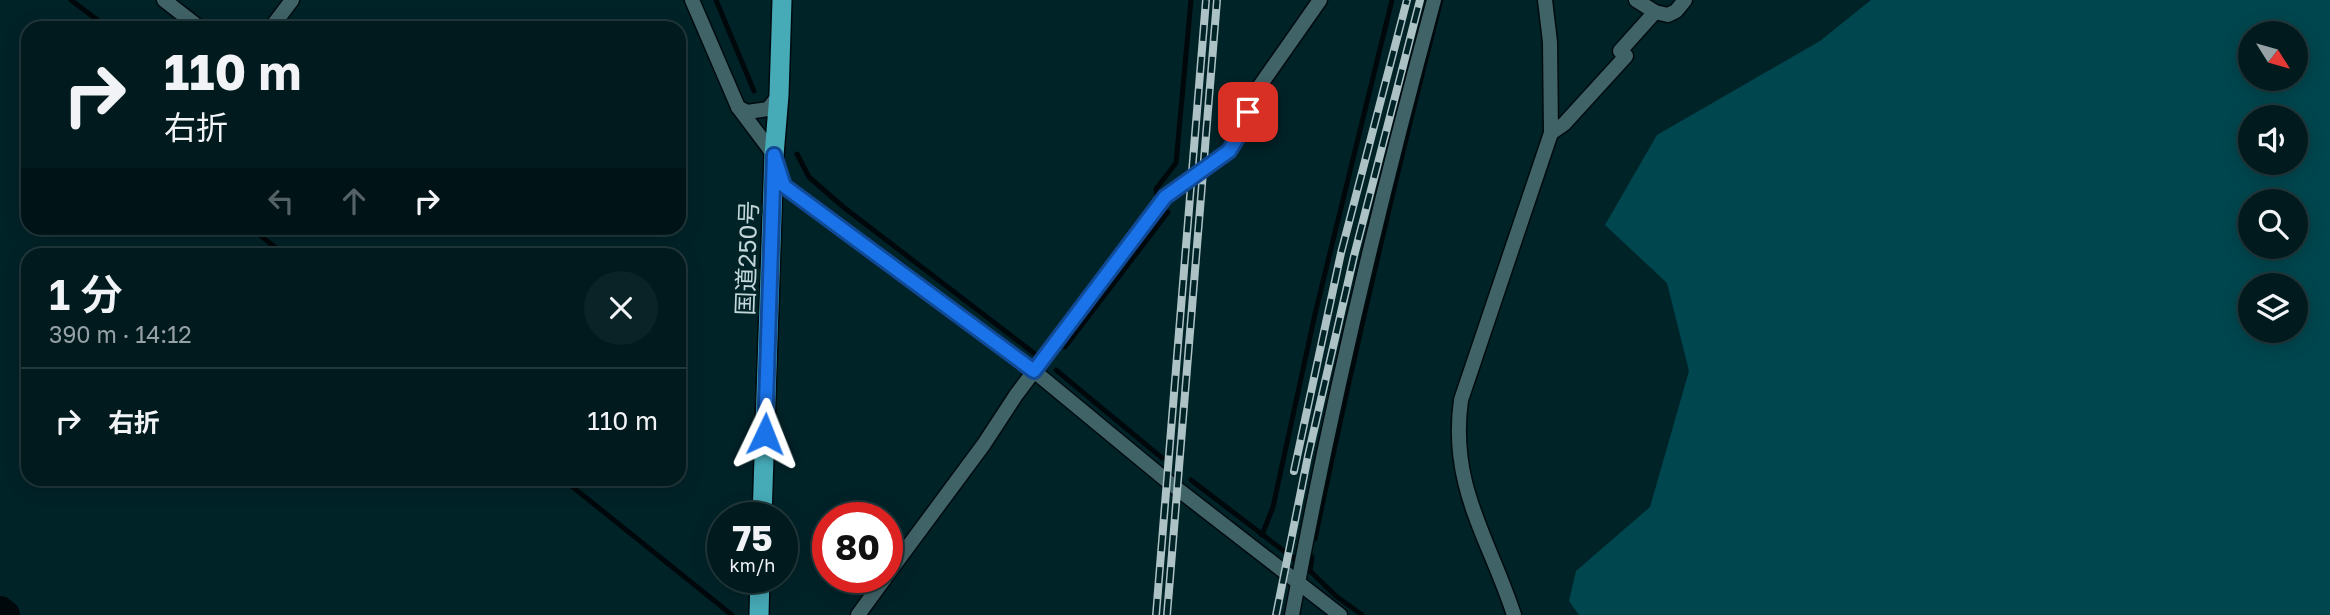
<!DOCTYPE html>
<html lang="ja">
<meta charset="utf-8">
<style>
:root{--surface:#001a1e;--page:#0a2327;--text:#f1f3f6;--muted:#95a1a4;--line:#22383c}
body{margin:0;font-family:"Golos Text","Noto Sans JP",sans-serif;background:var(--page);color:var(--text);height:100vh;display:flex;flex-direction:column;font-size:26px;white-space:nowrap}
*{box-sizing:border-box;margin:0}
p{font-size:23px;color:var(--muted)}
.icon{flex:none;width:38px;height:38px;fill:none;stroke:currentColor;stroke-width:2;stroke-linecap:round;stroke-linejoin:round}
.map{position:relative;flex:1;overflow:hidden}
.drawer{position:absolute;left:21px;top:248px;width:665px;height:238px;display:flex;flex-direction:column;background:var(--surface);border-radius:21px;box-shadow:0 4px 18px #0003,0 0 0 2px var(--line)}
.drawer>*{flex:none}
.banner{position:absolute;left:21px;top:21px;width:665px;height:214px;border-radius:21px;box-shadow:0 4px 18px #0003,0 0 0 2px var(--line);background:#001a1e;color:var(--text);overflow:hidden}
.needle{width:46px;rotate:127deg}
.tools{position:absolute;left:2238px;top:21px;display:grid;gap:14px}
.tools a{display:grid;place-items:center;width:70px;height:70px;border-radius:50%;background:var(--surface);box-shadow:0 4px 18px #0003,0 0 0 2px var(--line);font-size:35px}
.speed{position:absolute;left:707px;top:502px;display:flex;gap:14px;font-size:35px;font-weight:700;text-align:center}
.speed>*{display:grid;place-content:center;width:91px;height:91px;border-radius:50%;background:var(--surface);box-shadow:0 4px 18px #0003,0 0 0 2px var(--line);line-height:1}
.speed small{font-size:18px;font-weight:400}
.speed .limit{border:10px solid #d22;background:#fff;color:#111}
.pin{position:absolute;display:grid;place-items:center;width:60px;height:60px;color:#fff;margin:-30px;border-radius:14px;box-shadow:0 4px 10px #0006}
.me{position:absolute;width:77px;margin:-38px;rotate:2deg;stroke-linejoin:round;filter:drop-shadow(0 0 5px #0008)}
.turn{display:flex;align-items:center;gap:24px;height:147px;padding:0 28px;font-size:32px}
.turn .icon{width:91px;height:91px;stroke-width:2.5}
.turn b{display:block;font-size:49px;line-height:60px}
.lanes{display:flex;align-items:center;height:66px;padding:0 28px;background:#0003;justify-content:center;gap:35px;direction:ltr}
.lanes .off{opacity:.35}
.round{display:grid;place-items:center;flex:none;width:74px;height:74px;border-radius:37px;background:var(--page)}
.overview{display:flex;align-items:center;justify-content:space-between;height:119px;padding:0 28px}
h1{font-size:42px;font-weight:600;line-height:52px}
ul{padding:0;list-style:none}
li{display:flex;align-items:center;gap:21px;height:105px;padding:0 28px;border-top:2px solid var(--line)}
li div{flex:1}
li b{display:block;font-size:26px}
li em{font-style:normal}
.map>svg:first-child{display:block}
.green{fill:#00464e;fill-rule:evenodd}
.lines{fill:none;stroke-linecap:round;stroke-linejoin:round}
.stream{stroke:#00080b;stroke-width:5}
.river{stroke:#00080b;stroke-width:30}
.minor-casing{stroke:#000b0f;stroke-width:17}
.trunk-casing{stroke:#000b0f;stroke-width:22}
.minor{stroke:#406368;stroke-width:14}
.trunk{stroke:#46aab7;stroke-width:19}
.rail-casing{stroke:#adc2c5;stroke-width:8}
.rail{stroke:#002328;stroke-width:5;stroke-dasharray:16;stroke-linecap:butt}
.route-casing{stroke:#114b97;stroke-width:18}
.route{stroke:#1a73e8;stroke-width:12}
.labels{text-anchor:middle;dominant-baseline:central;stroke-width:7;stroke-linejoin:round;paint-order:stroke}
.street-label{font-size:24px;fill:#c3d6d9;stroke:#002328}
</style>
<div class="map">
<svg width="2330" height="615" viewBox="0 0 2330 615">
<rect width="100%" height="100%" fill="#002328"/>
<path class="green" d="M 1871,0 L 2330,0 L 2330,615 L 1579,615 L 1569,601 L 1576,571 L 1650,507 L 1689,371 L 1667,283 L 1605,225 L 1657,135 L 1820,41 ZM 2250,33 L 2296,33 L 2296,79 L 2250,79 ZM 2250,117 L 2296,117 L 2296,163 L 2250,163 ZM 2250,201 L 2296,201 L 2296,247 L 2250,247 ZM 2250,285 L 2296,285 L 2296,331 L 2250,331 Z"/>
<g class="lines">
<g class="stream">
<polyline points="71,0 108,28"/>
<polyline points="716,0 754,91"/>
<polyline points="797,154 809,177 842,206 1035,354"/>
<polyline points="1157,196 1156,189 1176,163 1191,0"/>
<polyline points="251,228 286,256"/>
<polyline points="1065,347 1168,212"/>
<polyline points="1056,370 1162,458"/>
<polyline points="564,480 732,615"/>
<polyline points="1191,480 1310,571 1336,596 1362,615"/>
<polyline points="1262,535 1273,507 1315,314 1392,0"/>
<path d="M 1315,539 C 1353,358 1395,179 1441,0"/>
<polyline points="1310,571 1312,557"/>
</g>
<polyline class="river" points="0,611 5,615"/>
<defs>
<g id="minor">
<polyline points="164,0 200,28"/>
<polyline points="692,0 738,107 774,155 784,186 1034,371 1166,480 1340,615"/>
<polyline points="1636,0 1655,12 1668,15 1676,11 1685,0"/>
<polyline points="271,28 292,0"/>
<polyline points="738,107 747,112 768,109 779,95"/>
<polyline points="1551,133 1564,124 1626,56 1620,51 1655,12"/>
<polyline points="887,575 984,444 1016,395 1165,197 1229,151 1244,127 1252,97 1320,0"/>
<polyline points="858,615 885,578"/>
<path d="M 1292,615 C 1330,408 1379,203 1434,0"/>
<path d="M 1514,615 C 1489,538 1449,486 1461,400 L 1551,133 L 1550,42 L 1545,0"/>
</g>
<g id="trunk">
<polyline points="762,518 774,155 779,95 782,0"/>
<polyline points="759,615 760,578"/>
</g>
</defs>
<use href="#minor" class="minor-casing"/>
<use href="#trunk" class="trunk-casing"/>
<use href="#minor" class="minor"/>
<use href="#trunk" class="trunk"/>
<defs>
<g id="rail">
<polyline points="1294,471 1341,253 1407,0"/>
<polyline points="1156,615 1206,0"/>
<polyline points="1167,615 1217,0"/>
<polyline points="1276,615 1308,456 1354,256 1420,0"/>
</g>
</defs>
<use href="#rail" class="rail-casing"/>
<use href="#rail" class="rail"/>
</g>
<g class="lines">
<defs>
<polyline id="route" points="765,434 774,155 784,186 1034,371 1165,197 1229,151 1244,127 1248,112"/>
</defs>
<use href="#route" class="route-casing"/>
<use href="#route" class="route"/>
</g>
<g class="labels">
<g class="street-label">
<text transform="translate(746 258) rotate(-88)">国道250号</text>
</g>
</g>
</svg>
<div class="tools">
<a><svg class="needle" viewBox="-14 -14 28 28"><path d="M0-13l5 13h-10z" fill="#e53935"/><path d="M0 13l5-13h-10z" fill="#95a1a4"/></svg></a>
<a><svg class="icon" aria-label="sound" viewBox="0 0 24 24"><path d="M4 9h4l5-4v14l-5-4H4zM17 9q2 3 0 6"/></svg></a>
<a><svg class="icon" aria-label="search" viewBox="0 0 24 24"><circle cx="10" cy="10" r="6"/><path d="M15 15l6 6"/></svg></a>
<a><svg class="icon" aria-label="layers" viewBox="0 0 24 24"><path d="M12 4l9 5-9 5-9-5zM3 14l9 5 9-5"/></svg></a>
</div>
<div class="speed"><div>75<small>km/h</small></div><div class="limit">80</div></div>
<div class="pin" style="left:1248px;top:112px;background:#d93025"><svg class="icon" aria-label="arrive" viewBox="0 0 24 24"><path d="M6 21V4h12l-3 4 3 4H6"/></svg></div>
<svg class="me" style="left:765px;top:434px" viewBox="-20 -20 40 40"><path d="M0-17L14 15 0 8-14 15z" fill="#1a73e8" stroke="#fff" stroke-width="4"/></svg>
<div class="banner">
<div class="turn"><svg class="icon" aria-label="right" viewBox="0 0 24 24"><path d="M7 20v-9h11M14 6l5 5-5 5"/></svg><div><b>110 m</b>右折</div></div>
<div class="lanes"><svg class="icon off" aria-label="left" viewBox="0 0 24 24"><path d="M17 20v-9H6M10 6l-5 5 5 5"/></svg><svg class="icon off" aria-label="ahead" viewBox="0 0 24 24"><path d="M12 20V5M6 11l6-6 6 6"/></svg><svg class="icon" aria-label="right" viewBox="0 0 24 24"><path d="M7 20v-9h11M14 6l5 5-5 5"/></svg></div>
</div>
<section class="drawer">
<div class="overview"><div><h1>1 分</h1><p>390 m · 14:12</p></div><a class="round"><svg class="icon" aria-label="close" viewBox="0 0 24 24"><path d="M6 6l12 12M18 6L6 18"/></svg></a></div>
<ul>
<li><svg class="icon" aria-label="right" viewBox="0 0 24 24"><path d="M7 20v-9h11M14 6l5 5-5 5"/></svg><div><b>右折</b></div><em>110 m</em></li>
</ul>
</section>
</div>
